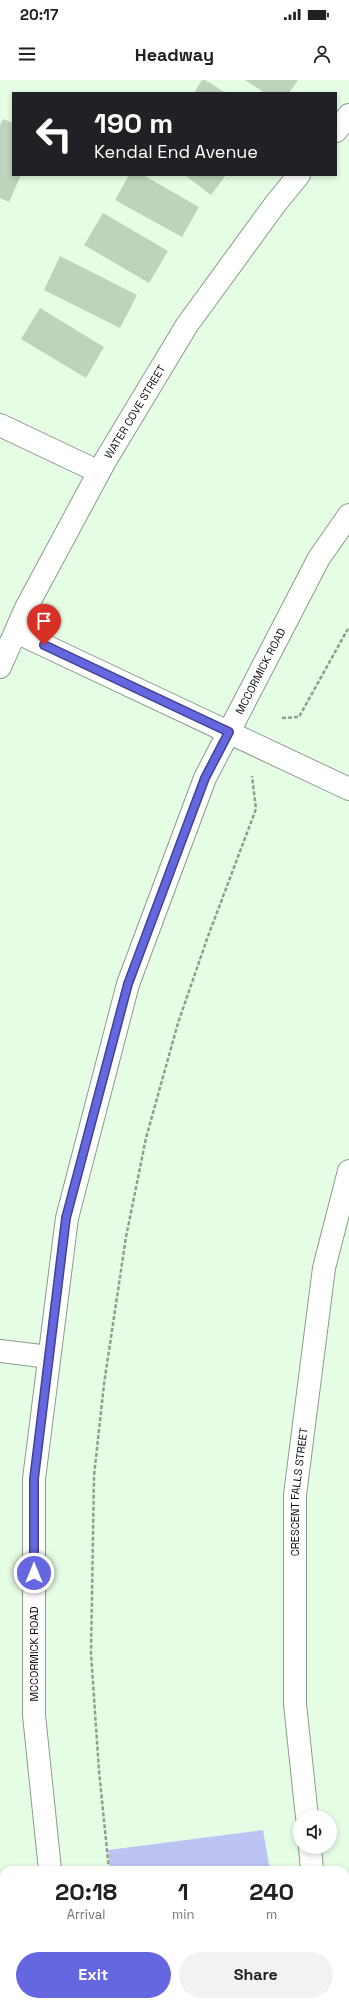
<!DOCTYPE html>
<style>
:root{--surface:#fff;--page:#f2f2f2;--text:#202124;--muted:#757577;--accent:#6467e0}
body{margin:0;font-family:"Space Grotesk",sans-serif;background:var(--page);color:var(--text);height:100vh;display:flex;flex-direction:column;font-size:15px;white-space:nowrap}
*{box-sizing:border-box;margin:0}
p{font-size:13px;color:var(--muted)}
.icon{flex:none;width:22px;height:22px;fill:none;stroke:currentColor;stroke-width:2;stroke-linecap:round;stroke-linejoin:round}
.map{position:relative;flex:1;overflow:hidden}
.side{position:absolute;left:0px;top:1786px;width:349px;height:140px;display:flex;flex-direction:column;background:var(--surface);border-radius:12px 12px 0 0;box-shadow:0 2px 6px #0003}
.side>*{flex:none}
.banner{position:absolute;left:12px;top:12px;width:325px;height:84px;border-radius:0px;box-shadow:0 2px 6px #0003;background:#202124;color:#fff;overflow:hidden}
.controls{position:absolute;left:293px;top:1730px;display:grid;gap:8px}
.controls a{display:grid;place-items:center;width:44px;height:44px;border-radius:50%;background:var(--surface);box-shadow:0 2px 6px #0003;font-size:20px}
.pin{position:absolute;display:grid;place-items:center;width:34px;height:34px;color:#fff;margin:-41px -17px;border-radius:50% 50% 50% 0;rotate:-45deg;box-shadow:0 0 4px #0007}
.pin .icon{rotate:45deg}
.me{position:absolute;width:44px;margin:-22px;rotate:0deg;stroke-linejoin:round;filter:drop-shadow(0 0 3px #0008)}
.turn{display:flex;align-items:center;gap:14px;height:84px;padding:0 16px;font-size:18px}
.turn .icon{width:52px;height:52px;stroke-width:2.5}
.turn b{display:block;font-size:28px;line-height:34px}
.eta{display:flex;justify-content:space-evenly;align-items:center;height:68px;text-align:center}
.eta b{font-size:24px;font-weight:700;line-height:28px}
.primary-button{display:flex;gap:8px;margin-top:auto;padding:8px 16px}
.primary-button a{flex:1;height:46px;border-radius:24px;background:var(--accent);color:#fff;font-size:16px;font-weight:700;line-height:46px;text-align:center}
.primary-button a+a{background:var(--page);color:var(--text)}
.status{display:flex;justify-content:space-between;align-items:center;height:28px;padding:0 20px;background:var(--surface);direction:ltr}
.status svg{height:11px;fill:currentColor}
header{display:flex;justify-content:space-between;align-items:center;height:52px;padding:0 16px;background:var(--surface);font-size:18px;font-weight:700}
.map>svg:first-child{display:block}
.green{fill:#bdc4f3}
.building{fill:#bdd4bc}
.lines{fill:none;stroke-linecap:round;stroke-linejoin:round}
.street-casing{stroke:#889e88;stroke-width:24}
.secondary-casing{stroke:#889e88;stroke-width:24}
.path{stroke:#8d9f8d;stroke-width:2.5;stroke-dasharray:4 2;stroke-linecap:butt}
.street{stroke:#fff;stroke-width:22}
.secondary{stroke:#fff;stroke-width:22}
.route-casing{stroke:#414392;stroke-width:10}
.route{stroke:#6467e0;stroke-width:7}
.labels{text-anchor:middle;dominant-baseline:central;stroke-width:3.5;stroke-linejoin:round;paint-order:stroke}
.street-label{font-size:11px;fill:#080f08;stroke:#fff}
</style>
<div class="status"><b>20:17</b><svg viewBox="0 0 49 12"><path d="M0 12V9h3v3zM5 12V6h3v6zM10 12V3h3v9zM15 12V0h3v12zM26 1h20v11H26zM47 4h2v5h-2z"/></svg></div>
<header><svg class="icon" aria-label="menu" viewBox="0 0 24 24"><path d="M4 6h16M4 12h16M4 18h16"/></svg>Headway<svg class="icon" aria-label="person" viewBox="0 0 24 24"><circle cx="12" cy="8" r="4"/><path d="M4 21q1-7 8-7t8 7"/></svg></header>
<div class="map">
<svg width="349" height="1926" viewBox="0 0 349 1926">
<rect width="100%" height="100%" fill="#e5fde4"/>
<g class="green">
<polygon points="263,1750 270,1790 110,1790 108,1770"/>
<polygon points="113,1922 308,1922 309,1926 111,1926"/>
</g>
<g class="building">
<polygon points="202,0 205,0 226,13 194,13"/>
<polygon points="245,0 298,0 289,13 265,13"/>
<polygon points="3,39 13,43 13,95 21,95 9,122 0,118 0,45"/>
<polygon points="129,95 143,95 199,127 182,157 115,120"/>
<polygon points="185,95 226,95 211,115"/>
<polygon points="103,133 168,171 149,203 84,165"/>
<polygon points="60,176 137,215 120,248 44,210"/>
<polygon points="40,228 104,267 86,298 21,259"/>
</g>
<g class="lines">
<defs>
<g id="street">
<polyline points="336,51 349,35"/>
<polyline points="0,345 99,392"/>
<polyline points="16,552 349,709"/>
<path id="s1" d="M 0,587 L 26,528 L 105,381 L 187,245 L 276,123 L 299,95"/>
<polyline points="0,1271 49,1277"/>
<path id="s2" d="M 307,1737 L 295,1624 L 295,1415 L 324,1188 L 349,1091"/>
<polyline points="310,1767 312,1790"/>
<polyline points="345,1842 349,1842"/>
<polyline points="0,1897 4,1896"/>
<polyline points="334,1922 334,1926"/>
</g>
<g id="secondary">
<path id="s3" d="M 50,1790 L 34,1635 L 34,1399 L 67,1138 L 128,904 L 205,698 L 319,478 L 349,435"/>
<polyline points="67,1922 67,1926"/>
</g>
</defs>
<use href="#street" class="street-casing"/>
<use href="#secondary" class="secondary-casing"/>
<g class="path">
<polyline points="282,638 299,637 349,547"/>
<polyline points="109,1790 99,1691 91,1573 94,1396 104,1304 126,1157 146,1058 178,943 207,859 256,729 252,696"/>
<polyline points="116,1922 119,1926"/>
</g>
<use href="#street" class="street"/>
<use href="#secondary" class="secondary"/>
</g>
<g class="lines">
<defs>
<polyline id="route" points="34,1493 34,1399 66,1138 128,904 205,698 229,652 44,565"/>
</defs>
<use href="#route" class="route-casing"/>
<use href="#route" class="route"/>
</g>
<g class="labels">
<g class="street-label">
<text stroke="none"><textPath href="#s1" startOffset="289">WATER COVE STREET</textPath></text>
<text stroke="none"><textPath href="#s3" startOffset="1237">MCCORMICK ROAD</textPath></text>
<text stroke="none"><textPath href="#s2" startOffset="326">CRESCENT FALLS STREET</textPath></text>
<text transform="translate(34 1574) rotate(-90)">MCCORMICK ROAD</text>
</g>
</g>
</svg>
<div class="controls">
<a><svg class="icon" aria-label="sound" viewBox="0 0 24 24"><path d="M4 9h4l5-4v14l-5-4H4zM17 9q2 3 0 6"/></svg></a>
</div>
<div class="pin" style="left:44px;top:565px;background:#d93025"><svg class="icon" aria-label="arrive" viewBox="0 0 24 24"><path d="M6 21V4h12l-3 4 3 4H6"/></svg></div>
<svg class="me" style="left:34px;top:1493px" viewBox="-20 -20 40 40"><circle r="17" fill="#6467e0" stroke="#fff" stroke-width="3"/><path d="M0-11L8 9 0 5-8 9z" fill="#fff"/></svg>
<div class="banner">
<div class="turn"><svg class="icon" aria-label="left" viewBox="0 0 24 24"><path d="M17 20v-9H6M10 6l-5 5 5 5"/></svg><div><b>190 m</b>Kendal End Avenue</div></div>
</div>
<section class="side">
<div class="eta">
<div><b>20:18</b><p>Arrival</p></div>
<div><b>1</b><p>min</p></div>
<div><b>240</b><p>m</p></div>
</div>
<div class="primary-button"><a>Exit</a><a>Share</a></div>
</section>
</div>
